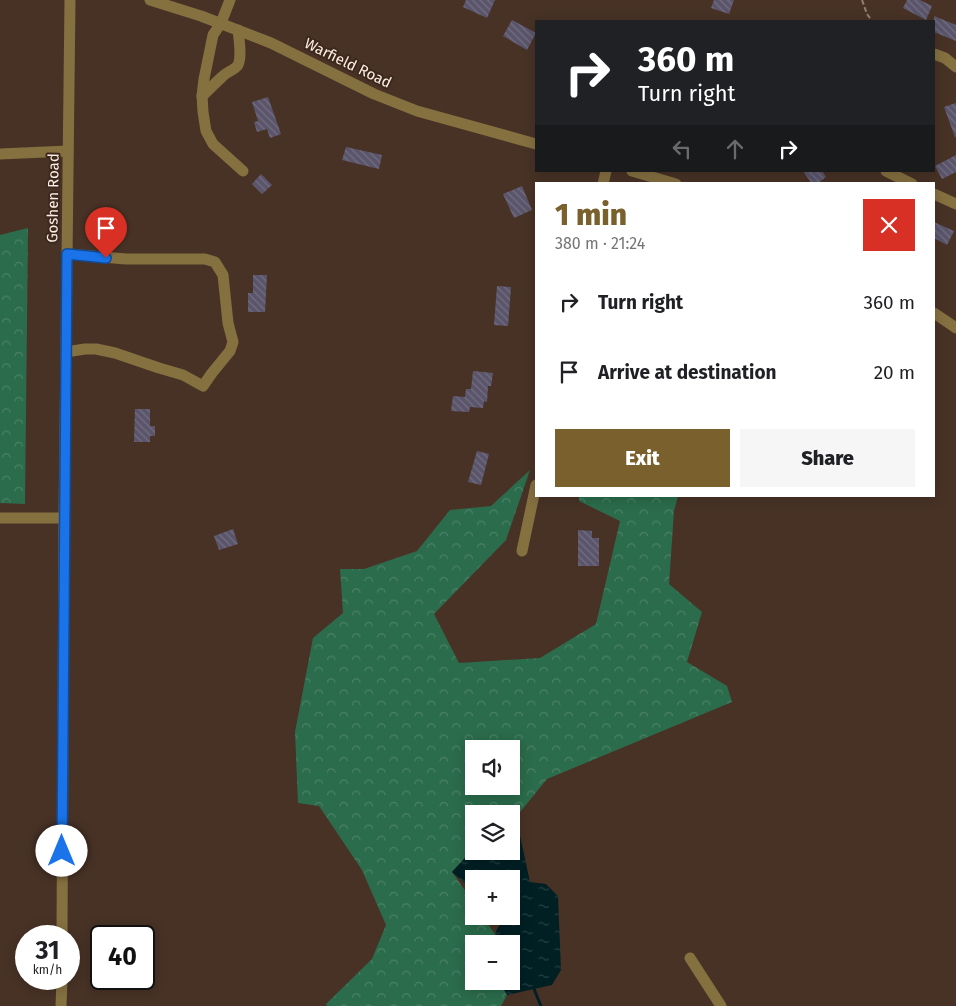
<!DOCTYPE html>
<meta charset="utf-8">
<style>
:root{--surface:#fff;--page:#f6f6f6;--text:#202124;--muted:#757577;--accent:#7a602d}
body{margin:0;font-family:"Fira Sans",sans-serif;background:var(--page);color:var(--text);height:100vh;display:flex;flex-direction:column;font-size:19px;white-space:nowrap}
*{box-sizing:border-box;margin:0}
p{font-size:16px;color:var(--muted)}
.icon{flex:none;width:28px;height:28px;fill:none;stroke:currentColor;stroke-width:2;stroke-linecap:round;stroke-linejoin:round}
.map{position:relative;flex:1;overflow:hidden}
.sheet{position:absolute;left:535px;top:182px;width:400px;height:315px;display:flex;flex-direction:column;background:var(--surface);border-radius:0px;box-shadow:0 2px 12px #0003}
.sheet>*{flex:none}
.banner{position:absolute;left:535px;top:20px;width:400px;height:152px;border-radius:0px;box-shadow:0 2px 12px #0003;background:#202124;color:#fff;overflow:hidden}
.controls{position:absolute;left:465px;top:740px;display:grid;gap:10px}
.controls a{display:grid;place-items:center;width:55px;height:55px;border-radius:0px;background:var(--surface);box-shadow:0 2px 12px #0003;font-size:25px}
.speed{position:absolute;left:15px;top:925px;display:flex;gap:10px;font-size:25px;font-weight:700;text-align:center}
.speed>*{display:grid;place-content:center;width:65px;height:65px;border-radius:50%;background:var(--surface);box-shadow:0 2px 12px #0003;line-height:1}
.speed small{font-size:12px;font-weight:400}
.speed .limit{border:2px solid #111;border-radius:8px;background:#fff;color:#111}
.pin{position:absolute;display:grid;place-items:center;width:42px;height:42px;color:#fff;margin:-51px -21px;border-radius:50% 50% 50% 0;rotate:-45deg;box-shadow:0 0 5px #0007}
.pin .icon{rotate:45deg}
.me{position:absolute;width:55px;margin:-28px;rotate:0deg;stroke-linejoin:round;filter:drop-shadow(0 0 4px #0008)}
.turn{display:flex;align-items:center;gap:18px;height:105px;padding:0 20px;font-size:22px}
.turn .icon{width:65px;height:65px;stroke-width:2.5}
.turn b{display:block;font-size:35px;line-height:42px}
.lanes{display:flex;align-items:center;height:48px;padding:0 20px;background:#0003;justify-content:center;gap:25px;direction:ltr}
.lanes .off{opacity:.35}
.round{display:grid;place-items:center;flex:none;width:52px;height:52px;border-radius:0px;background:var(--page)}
.head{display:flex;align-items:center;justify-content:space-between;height:85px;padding:0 20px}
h1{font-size:30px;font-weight:800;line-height:38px;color:var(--accent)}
.primary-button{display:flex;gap:10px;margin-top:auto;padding:10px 20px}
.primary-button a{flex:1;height:58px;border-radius:0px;background:var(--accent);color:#fff;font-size:20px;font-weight:800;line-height:58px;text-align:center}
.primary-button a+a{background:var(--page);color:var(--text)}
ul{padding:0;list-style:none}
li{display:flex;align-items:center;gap:15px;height:70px;padding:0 20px}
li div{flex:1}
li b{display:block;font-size:19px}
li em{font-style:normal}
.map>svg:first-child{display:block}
.forest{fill:url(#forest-crowns);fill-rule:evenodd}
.water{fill:url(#water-ripples)}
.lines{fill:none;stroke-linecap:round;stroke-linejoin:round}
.stream{stroke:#002024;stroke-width:3}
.building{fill:url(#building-back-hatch)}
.path{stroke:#917f74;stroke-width:2;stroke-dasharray:5 2.5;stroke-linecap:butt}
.minor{stroke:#857040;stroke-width:11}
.route-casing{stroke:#114b97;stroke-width:12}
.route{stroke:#1a73e8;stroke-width:9}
.labels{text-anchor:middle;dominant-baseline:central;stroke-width:4;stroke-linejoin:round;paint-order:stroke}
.street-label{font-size:15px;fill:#fceee6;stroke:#3d281c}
</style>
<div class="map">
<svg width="956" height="1006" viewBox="0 0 956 1006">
<defs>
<pattern id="forest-crowns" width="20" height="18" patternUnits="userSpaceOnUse" patternTransform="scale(1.25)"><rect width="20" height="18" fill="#2b6c4c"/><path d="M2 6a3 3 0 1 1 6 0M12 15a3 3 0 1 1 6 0" fill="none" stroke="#4b8166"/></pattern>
<pattern id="water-ripples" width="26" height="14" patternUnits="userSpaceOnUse" patternTransform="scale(1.25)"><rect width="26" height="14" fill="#002024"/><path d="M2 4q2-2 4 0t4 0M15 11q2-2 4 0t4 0" fill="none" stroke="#264144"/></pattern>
<pattern id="building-back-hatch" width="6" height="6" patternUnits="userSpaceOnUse" patternTransform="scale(1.25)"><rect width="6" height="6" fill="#5b556c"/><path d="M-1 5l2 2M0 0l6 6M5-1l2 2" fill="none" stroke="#736e81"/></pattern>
</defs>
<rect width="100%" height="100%" fill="#483226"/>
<g class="forest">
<polygon points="28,228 25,504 0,503 0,235"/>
<path d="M 530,470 L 506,540 L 434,614 L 459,663 L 540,658 L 596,624 L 620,521 L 579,501 L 579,496 L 678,496 L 674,511 L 669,584 L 702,612 L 687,662 L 727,686 L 732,702 L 547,779 L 516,817 L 511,816 L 511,814 L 474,814 L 474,848 L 452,872 L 474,903 L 474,916 L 482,916 L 495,934 L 496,944 L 474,944 L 474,981 L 501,981 L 503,988 L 507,995 L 501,1006 L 327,1006 L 326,1004 L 372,959 L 386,925 L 362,870 L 319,806 L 298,803 L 295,732 L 313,638 L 343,613 L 340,569 L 364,569 L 417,551 L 450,510 L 491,506 ZM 474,749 L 511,749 L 511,786 L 474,786 Z"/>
</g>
<path class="water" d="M 511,816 L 516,817 L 530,882 L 546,884 L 558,896 L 561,970 L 552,985 L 507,995 L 503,988 L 501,981 L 511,981 L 511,944 L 496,944 C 494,930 498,927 506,916 L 511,916 L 511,879 L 474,879 L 474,891 L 452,872 L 474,848 L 474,851 L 511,851 Z"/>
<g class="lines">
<polyline class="stream" points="534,989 541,1006"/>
</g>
<g class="building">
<polygon points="466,0 495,0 487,18 463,7"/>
<polygon points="714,0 734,0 729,14 711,8"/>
<polygon points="907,0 920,0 932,6 926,20 903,8"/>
<polygon points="934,16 956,25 956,41 934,32"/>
<polygon points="512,20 536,33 527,50 503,36"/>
<polygon points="268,97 281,134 270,138 267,129 257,132 254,122 258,121 252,102"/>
<polygon points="956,103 956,137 955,137 944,107"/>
<polygon points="346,147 382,155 379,169 342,160"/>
<polygon points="956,155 956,172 942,179 935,166"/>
<polygon points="803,171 822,171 826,177 817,184 812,184"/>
<polygon points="261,174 272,185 262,194 252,184"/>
<polygon points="522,186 532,210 514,218 503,194"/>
<polygon points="934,222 954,231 947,245 934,238"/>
<polygon points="253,275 267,275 265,312 248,312 248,293 253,293"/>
<polygon points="497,286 511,287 508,326 494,325"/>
<polygon points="473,371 493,373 491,386 488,386 487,402 484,401 483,408 470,407 469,412 451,411 453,396 465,397 466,389 471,389"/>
<polygon points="135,409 150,409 150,426 155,426 155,436 150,436 150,442 134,442"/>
<polygon points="477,451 489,454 481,485 468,482"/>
<polygon points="233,529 238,544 219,550 214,536"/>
<polygon points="578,530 592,531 592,538 599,538 599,566 578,566"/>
</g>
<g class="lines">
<polyline class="path" points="862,0 867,14 872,21"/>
<g class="minor">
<polyline points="150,0 201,16 271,43 374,94 417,111 536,144"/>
<polyline points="230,0 221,23 213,35 204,79 202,96 203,112 206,131 213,144 243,171"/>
<polyline points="934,54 945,58 956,67"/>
<path d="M 202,96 C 209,90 215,83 222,77 C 226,72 235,70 238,65 C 242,57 239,39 238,30"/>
<polyline points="0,154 68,151"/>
<polyline points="632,171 676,184"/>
<polyline points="886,171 912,184"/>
<polyline points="603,184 606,171"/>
<polyline points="934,194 956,204"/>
<polyline points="934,313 956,328"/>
<polyline points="66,352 85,349 96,349 115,353 159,368 183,375 203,386 212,373 230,351 233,342 228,323 223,275 215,262 205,259 126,259 67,254"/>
<polyline points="0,518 64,518"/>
<polyline points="522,551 536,485"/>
<polyline points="62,936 64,518 70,0"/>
<polyline points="690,958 721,1006"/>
<polyline points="61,1006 62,979"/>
</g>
</g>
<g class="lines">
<defs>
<polyline id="route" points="62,851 67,254 106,258"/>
</defs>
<use href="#route" class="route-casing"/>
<use href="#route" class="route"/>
</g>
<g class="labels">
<g class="street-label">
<text transform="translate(348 63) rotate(26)">Warfield Road</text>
<text transform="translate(53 198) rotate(-89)">Goshen Road</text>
</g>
</g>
</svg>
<div class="controls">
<a><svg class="icon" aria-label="sound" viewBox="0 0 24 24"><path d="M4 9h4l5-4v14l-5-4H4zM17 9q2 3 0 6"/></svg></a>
<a><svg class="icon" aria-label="layers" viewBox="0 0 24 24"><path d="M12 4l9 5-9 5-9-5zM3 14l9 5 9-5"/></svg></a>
<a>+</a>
<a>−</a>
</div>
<div class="speed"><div>31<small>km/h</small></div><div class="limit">40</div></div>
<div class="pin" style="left:106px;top:258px;background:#d93025"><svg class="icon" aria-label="arrive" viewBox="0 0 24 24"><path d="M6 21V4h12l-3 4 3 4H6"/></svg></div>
<svg class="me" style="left:62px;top:851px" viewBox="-20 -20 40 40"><circle r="19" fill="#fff"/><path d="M0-13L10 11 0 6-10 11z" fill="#1a73e8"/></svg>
<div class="banner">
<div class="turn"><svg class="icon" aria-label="right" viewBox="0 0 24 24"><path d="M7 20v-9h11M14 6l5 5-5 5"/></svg><div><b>360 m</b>Turn right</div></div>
<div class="lanes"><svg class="icon off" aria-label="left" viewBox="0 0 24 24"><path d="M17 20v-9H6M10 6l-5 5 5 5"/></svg><svg class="icon off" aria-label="ahead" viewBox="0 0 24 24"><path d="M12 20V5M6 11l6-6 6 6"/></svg><svg class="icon" aria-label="right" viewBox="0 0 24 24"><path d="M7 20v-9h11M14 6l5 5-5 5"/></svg></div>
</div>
<section class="sheet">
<div class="head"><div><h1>1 min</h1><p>380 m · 21:24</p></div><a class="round" style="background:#d93025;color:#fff"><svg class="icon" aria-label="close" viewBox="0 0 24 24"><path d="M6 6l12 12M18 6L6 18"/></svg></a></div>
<ul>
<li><svg class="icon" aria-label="right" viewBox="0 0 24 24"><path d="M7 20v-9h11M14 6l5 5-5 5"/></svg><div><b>Turn right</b></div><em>360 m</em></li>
<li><svg class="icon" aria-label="arrive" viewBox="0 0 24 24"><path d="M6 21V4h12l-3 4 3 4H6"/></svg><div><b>Arrive at destination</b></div><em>20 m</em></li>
</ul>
<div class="primary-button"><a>Exit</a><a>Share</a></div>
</section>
</div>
